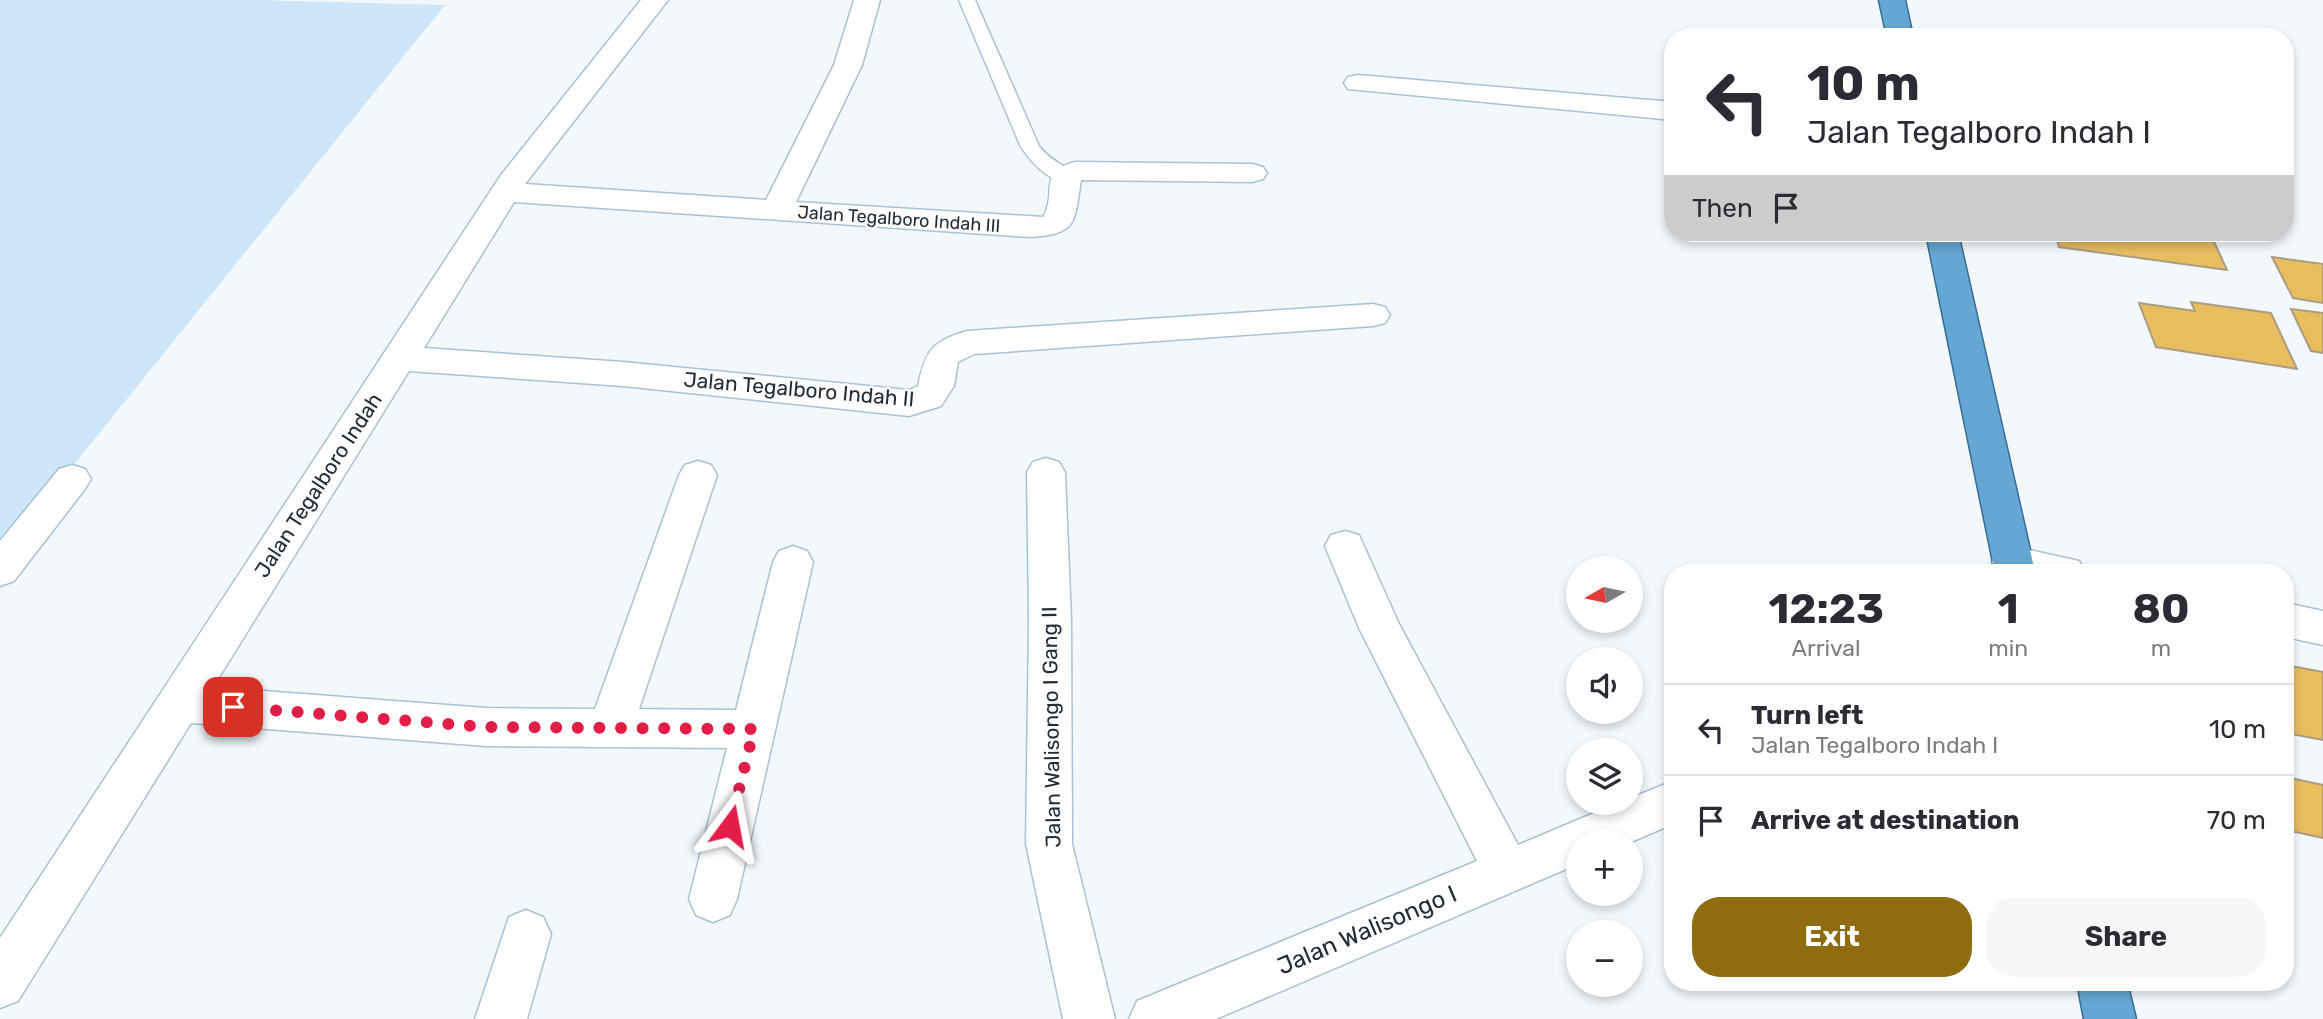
<!DOCTYPE html>
<meta charset="utf-8">
<style>
:root{--surface:#fff;--page:#f7f7f7;--text:#2b2b33;--muted:#7c7c81;--line:#e1e1e2;--accent:#8e6c0f}
body{margin:0;font-family:Rubik,sans-serif;background:var(--page);color:var(--text);height:100vh;display:flex;flex-direction:column;font-size:26px;white-space:nowrap}
*{box-sizing:border-box;margin:0}
p{font-size:23px;color:var(--muted)}
.icon{flex:none;width:38px;height:38px;fill:none;stroke:currentColor;stroke-width:2;stroke-linecap:round;stroke-linejoin:round}
.map{position:relative;flex:1;overflow:hidden}
.panel{position:absolute;left:1664px;top:564px;width:630px;height:427px;display:flex;flex-direction:column;background:var(--surface);border-radius:28px;box-shadow:0 4px 10px #0003}
.panel>*{flex:none}
.top-card{position:absolute;left:1664px;top:28px;width:630px;height:214px;border-radius:28px;box-shadow:0 4px 10px #0003;background:#fff;color:var(--text);overflow:hidden}
.needle{width:46px;rotate:261deg}
.fabs{position:absolute;left:1566px;top:556px;display:grid;gap:14px}
.fabs a{display:grid;place-items:center;width:77px;height:77px;border-radius:50%;background:var(--surface);box-shadow:0 4px 10px #0003;font-size:35px}
.pin{position:absolute;display:grid;place-items:center;width:60px;height:60px;color:#fff;margin:-30px;border-radius:14px;box-shadow:0 4px 10px #0006}
.me{position:absolute;width:77px;margin:-38px;rotate:13deg;stroke-linejoin:round;filter:drop-shadow(0 0 5px #0008)}
.turn{display:flex;align-items:center;gap:24px;height:147px;padding:0 28px;font-size:32px}
.turn .icon{width:91px;height:91px;stroke-width:2.5}
.turn b{display:block;font-size:49px;line-height:60px}
.then{display:flex;align-items:center;height:66px;padding:0 28px;background:#0003;gap:14px;font-size:26px}
.eta{display:flex;justify-content:space-evenly;align-items:center;height:119px;text-align:center}
.eta b{font-size:42px;font-weight:700;line-height:49px}
.primary-button{display:flex;gap:14px;margin-top:auto;padding:14px 28px}
.primary-button a{flex:1;height:80px;border-radius:28px;background:var(--accent);color:#fff;font-size:28px;font-weight:700;line-height:80px;text-align:center}
.primary-button a+a{background:var(--page);color:var(--text)}
ul{padding:0;list-style:none}
li{display:flex;align-items:center;gap:21px;height:91px;padding:0 28px;border-top:2px solid var(--line)}
li div{flex:1}
li b{display:block;font-size:26px}
li em{font-style:normal}
.map>svg:first-child{display:block}
.green{fill:#cde6fa}
.building{fill:#e7bd5e;stroke:#aa9d83;stroke-width:2}
.lines{fill:none;stroke-linecap:round;stroke-linejoin:round}
.service-casing{stroke:#a9c1d6;stroke-width:3}
.minor-casing{stroke:#a9c1d6;stroke-width:3}
.trunk-casing{stroke:#366d94;stroke-width:3}
.service{fill:#fff;fill-rule:evenodd}
.minor{fill:#fff;fill-rule:evenodd}
.trunk{fill:#66a6d2;fill-rule:evenodd}
.route{stroke:#e11d48;stroke-width:12;stroke-dasharray:0 21.6}
.labels{text-anchor:middle;dominant-baseline:central;stroke-width:5;stroke-linejoin:round;paint-order:stroke}
.far-street-label{font-size:18px;fill:#242d35;stroke:#fff}
.street-label{font-size:21px;fill:#242d35;stroke:#fff}
.near-street-label{font-size:24px;fill:#242d35;stroke:#fff}
</style>
<div class="map">
<svg width="2323" height="1019" viewBox="0 0 2323 1019">
<rect width="100%" height="100%" fill="#f3f8fc"/>
<polygon class="green" points="0,0 258,0 445,5 0,556"/>
<g class="building">
<polygon points="2055,233 2210,233 2227,270 2059,247"/>
<polygon points="2272,257 2323,264 2323,303 2293,298"/>
<polygon points="2191,302 2271,313 2297,369 2156,347 2139,303 2195,311"/>
<polygon points="2291,309 2323,313 2323,353 2311,351"/>
<polygon points="2286,665 2323,672 2323,740 2286,733"/>
<polygon points="2286,777 2323,785 2323,838 2286,830"/>
</g>
<g class="lines">
<defs>
<path id="service" d="M 959,0 L 975,0 L 1039,146 C 1052,163 1065,164 1076,176 L 1073,180 C 1051,186 1032,163 1021,147 Z"/>
<g id="minor">
<path d="M 641,0 L 668,0 L 525,184 L 766,200 L 834,65 L 854,0 L 880,0 L 862,65 L 796,202 L 1043,217 C 1058,193 1036,172 1075,162 L 1252,164 L 1263,167 L 1267,173 L 1263,179 L 1252,182 L 1081,180 C 1074,222 1079,234 1030,237 L 514,202 L 424,348 L 623,362 L 909,390 L 918,386 C 925,351 932,341 967,331 L 1373,304 L 1385,307 L 1390,315 L 1385,323 L 1373,326 L 974,354 L 958,362 L 954,386 L 941,406 L 909,416 L 623,386 L 409,371 L 213,687 L 486,708 L 595,709 L 679,475 L 685,465 L 698,461 L 711,465 L 717,475 L 639,709 L 736,710 L 773,562 L 779,551 L 793,546 L 807,551 L 813,562 L 737,899 L 730,915 L 713,922 L 696,915 L 689,899 L 727,748 L 486,746 L 191,723 L 18,1001 L 0,1008 L 0,938 L 501,175 Z"/>
<polygon points="1358,75 1673,102 1673,120 1348,89 1344,83 1348,77"/>
<polygon points="1046,458 1059,462 1065,472 1071,619 1072,844 1115,1019 1063,1019 1026,844 1029,619 1027,472 1033,462"/>
<polygon points="72,465 85,469 91,479 85,489 14,581 0,586 0,541 59,469"/>
<polygon points="1345,531 1359,535 1399,624 1518,845 1618,803 1631,803 1631,798 1673,781 1673,824 1631,842 1578,842 1578,864 1216,1019 1129,1019 1137,1001 1477,861 1359,628 1325,546 1331,535"/>
<polygon points="2012,546 2079,561 2085,572 1997,572 1992,562 1998,551"/>
<polygon points="2286,603 2323,611 2323,645 2286,637"/>
<polygon points="526,910 543,917 551,934 527,1019 475,1019 509,917"/>
</g>
<g id="trunk">
<polygon points="1879,0 1905,0 1913,37 1887,37"/>
<polygon points="1926,233 1958,233 2035,572 1995,572"/>
<polygon points="2077,982 2127,982 2136,1019 2084,1019"/>
</g>
</defs>
<use href="#service" class="service-casing"/>
<use href="#minor" class="minor-casing"/>
<use href="#trunk" class="trunk-casing"/>
<use href="#service" class="service"/>
<use href="#minor" class="minor"/>
<use href="#trunk" class="trunk"/>
</g>
<g class="lines">
<polyline class="route" points="233,707 486,727 754,729 730,826"/>
</g>
<g class="labels">
<g class="far-street-label">
<text transform="translate(899 219) rotate(4)">Jalan Tegalboro Indah III</text>
</g>
<g class="street-label">
<text transform="translate(799 389) rotate(5)">Jalan Tegalboro Indah II</text>
<text transform="translate(318 485) rotate(-57)">Jalan Tegalboro Indah</text>
<text transform="translate(1051 727) rotate(-91)">Jalan Walisongo I Gang II</text>
</g>
<g class="near-street-label">
<text transform="translate(1367 930) rotate(-23)">Jalan Walisongo I</text>
</g>
</g>
</svg>
<div class="fabs">
<a><svg class="needle" viewBox="-14 -14 28 28"><path d="M0-13l5 13h-10z" fill="#e53935"/><path d="M0 13l5-13h-10z" fill="#7c7c81"/></svg></a>
<a><svg class="icon" aria-label="sound" viewBox="0 0 24 24"><path d="M4 9h4l5-4v14l-5-4H4zM17 9q2 3 0 6"/></svg></a>
<a><svg class="icon" aria-label="layers" viewBox="0 0 24 24"><path d="M12 4l9 5-9 5-9-5zM3 14l9 5 9-5"/></svg></a>
<a>+</a>
<a>−</a>
</div>
<div class="pin" style="left:233px;top:707px;background:#d93025"><svg class="icon" aria-label="arrive" viewBox="0 0 24 24"><path d="M6 21V4h12l-3 4 3 4H6"/></svg></div>
<svg class="me" style="left:730px;top:826px" viewBox="-20 -20 40 40"><path d="M0-17L14 15 0 8-14 15z" fill="#e11d48" stroke="#fff" stroke-width="4"/></svg>
<div class="top-card">
<div class="turn"><svg class="icon" aria-label="left" viewBox="0 0 24 24"><path d="M17 20v-9H6M10 6l-5 5 5 5"/></svg><div><b>10 m</b>Jalan Tegalboro Indah I</div></div>
<div class="then">Then<svg class="icon" aria-label="arrive" viewBox="0 0 24 24"><path d="M6 21V4h12l-3 4 3 4H6"/></svg></div>
</div>
<section class="panel">
<div class="eta">
<div><b>12:23</b><p>Arrival</p></div>
<div><b>1</b><p>min</p></div>
<div><b>80</b><p>m</p></div>
</div>
<ul>
<li><svg class="icon" aria-label="left" viewBox="0 0 24 24"><path d="M17 20v-9H6M10 6l-5 5 5 5"/></svg><div><b>Turn left</b><p>Jalan Tegalboro Indah I</p></div><em>10 m</em></li>
<li><svg class="icon" aria-label="arrive" viewBox="0 0 24 24"><path d="M6 21V4h12l-3 4 3 4H6"/></svg><div><b>Arrive at destination</b></div><em>70 m</em></li>
</ul>
<div class="primary-button"><a>Exit</a><a>Share</a></div>
</section>
</div>
